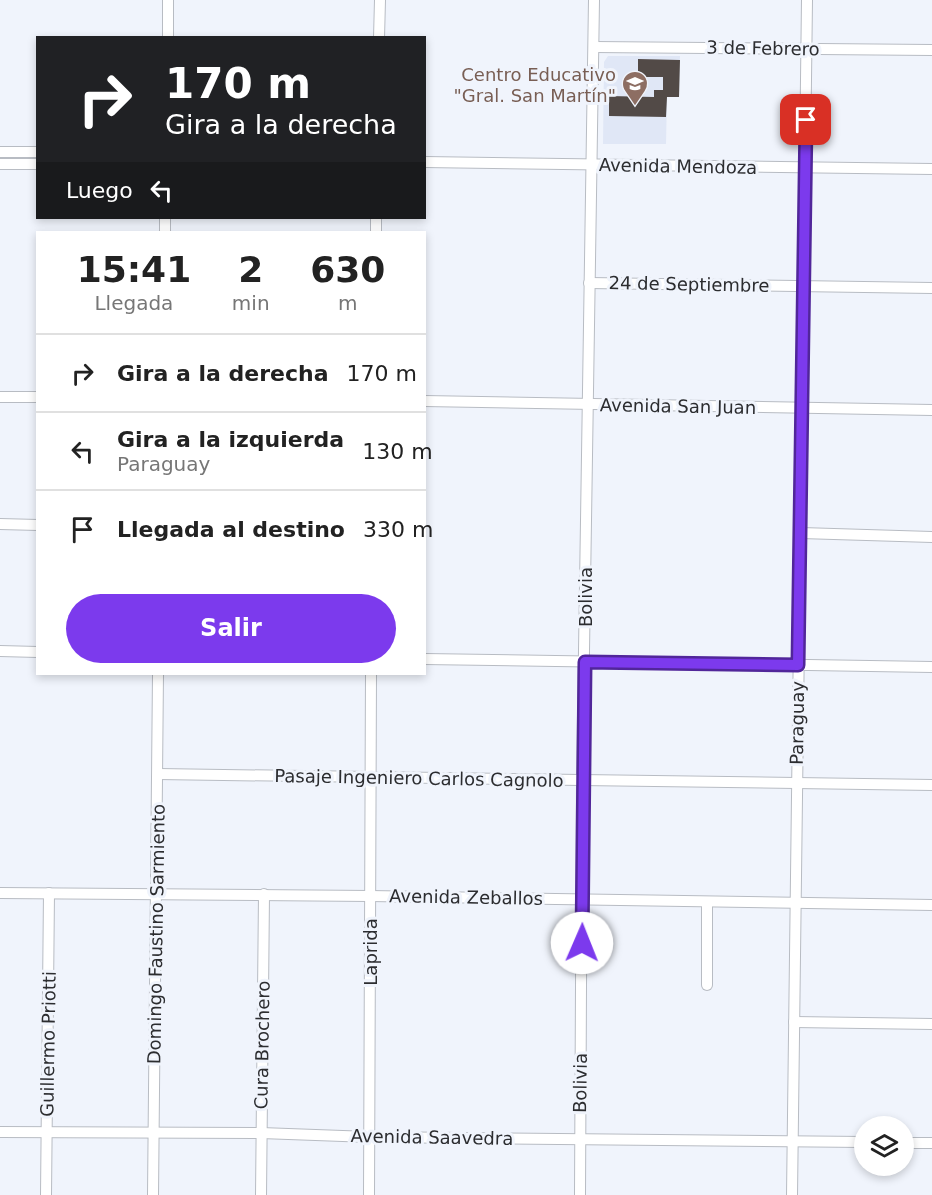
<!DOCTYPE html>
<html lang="es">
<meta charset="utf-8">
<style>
:root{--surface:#fff;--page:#f2f2f2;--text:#222;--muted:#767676;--line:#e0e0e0;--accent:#7c3aed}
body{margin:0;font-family:"DejaVu Sans",sans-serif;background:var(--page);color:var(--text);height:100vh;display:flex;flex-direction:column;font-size:22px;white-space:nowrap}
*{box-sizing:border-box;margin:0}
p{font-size:20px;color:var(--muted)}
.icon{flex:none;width:33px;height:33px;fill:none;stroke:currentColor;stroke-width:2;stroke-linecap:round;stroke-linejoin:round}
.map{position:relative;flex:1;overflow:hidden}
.sheet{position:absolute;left:36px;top:231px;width:390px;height:444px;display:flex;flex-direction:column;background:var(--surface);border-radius:0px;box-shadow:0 3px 9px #0003}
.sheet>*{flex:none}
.top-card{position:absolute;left:36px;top:36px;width:390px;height:183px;border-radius:0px;box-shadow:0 3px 9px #0003;background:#202124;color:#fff;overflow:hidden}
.controls{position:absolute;left:854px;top:1116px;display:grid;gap:12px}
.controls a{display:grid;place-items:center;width:60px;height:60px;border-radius:50%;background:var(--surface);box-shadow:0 3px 9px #0003;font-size:30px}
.pin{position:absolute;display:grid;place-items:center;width:51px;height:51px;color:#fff;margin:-26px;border-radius:12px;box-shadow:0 3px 9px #0006}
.me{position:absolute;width:66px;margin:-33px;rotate:1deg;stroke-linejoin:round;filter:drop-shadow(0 0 4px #0008)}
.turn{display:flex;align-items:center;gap:21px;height:126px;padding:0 30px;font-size:27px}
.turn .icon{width:78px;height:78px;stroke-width:2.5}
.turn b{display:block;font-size:42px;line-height:51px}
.then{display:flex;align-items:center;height:57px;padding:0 30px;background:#0003;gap:12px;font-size:22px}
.eta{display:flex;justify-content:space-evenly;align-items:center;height:102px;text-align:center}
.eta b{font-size:36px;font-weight:700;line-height:42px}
.button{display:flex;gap:12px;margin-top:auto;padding:12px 30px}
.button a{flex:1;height:69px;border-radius:36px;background:var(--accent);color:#fff;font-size:24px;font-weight:700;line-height:69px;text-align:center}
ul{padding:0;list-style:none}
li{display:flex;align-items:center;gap:18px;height:78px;padding:0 30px;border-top:2px solid var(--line)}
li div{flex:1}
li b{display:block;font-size:22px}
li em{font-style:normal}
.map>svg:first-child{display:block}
.built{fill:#e0e7f6}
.building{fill:#524a47}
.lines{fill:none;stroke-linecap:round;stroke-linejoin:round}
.minor-casing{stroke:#b8bcc3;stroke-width:12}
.minor{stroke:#fff;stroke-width:10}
.route-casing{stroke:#51269a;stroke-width:15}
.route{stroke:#7c3aed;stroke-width:10}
.labels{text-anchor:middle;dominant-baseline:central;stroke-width:6;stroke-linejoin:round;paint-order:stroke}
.street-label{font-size:18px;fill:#2c2d30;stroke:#f0f4fc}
.education-label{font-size:18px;fill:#785e54;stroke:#f0f4fc;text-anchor:end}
</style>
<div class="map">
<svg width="932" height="1195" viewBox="0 0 932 1195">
<rect width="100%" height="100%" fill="#f0f4fc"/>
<polygon class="built" points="608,56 680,56 679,97 667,97 666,144 603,144 604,62"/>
<polygon class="building" points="638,59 680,60 679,97 667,97 666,117 609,116 609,96 654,97 654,90 663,90 663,77 638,77"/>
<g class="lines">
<defs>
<g id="minor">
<polyline points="168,38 168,0"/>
<polyline points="379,38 380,0"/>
<polyline points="594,47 932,50"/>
<polyline points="0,152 38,152"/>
<polyline points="424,162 932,169"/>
<polyline points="0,164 38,164"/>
<polyline points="165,232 165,218"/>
<polyline points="376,232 376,218"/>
<polyline points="589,283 932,288"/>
<polyline points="0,397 38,397"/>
<polyline points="424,401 932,410"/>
<polyline points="0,524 38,525"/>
<polyline points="801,533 932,537"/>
<polyline points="0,651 38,652"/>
<polyline points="424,659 932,667"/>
<polyline points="158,774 932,785"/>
<polyline points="0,893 370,896 932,905"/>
<polyline points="707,902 707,985"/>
<polyline points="794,1022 932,1024"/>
<polyline points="0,1132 261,1133 370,1137 864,1142"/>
<polyline points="903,1143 932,1143"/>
<polyline points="46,1195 49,893"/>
<polyline points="153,1195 158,674"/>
<polyline points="261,1195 264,894"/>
<polyline points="369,1195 371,674"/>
<polyline points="580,1195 582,781 594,0"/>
<polyline points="792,1195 807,0"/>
</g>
</defs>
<use href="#minor" class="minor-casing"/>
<use href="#minor" class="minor"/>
</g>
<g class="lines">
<defs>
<polyline id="route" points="582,943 585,662 798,665 806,120"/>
</defs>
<use href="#route" class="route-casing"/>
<use href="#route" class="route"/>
</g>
<defs>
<symbol id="school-pin" viewBox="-11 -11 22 30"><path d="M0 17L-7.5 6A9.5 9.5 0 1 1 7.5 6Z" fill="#8d6e63" stroke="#f0f4fc"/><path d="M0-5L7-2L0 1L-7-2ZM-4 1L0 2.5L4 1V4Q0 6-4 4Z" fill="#fff"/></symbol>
</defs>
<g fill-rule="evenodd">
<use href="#school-pin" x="620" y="69" width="30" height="40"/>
</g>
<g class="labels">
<g class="street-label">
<text transform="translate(763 48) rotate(1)">3 de Febrero</text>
<text transform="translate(678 166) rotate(1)">Avenida Mendoza</text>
<text transform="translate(689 284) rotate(1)">24 de Septiembre</text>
<text transform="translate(678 406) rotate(1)">Avenida San Juan</text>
<text transform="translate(585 597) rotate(-90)">Bolivia</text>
<text transform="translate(797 723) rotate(-89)">Paraguay</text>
<text transform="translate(419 778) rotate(1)">Pasaje Ingeniero Carlos Cagnolo</text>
<text transform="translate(466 897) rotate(1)">Avenida Zeballos</text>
<text transform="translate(156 934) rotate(-89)">Domingo Faustino Sarmiento</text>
<text transform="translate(370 952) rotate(-90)">Laprida</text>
<text transform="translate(48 1044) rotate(-89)">Guillermo Priotti</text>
<text transform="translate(262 1045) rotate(-89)">Cura Brochero</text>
<text transform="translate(580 1083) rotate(-89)">Bolivia</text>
<text transform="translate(432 1137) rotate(1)">Avenida Saavedra</text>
</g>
<g class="education-label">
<text x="616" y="74">Centro Educativo<tspan x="616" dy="21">"Gral. San Martín"</tspan></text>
</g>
</g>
</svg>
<div class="controls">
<a><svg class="icon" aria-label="layers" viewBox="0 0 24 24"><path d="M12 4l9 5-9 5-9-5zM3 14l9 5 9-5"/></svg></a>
</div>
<div class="pin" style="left:806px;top:120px;background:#d93025"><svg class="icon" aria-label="arrive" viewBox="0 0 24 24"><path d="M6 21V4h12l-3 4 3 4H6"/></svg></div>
<svg class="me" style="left:582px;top:943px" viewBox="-20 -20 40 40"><circle r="19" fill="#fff"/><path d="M0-13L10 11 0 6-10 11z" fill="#7c3aed"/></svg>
<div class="top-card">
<div class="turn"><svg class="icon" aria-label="right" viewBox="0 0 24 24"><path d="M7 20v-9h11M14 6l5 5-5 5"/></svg><div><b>170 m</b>Gira a la derecha</div></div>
<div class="then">Luego<svg class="icon" aria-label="left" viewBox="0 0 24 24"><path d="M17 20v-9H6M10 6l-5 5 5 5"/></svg></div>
</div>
<section class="sheet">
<div class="eta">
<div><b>15:41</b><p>Llegada</p></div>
<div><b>2</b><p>min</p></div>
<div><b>630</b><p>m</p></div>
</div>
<ul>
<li><svg class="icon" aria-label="right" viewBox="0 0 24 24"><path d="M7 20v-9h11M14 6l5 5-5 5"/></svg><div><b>Gira a la derecha</b></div><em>170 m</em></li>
<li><svg class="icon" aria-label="left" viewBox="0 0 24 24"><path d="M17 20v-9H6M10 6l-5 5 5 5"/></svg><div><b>Gira a la izquierda</b><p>Paraguay</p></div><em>130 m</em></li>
<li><svg class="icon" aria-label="arrive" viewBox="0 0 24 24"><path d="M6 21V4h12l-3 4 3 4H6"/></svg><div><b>Llegada al destino</b></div><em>330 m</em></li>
</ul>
<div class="button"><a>Salir</a></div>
</section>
</div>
